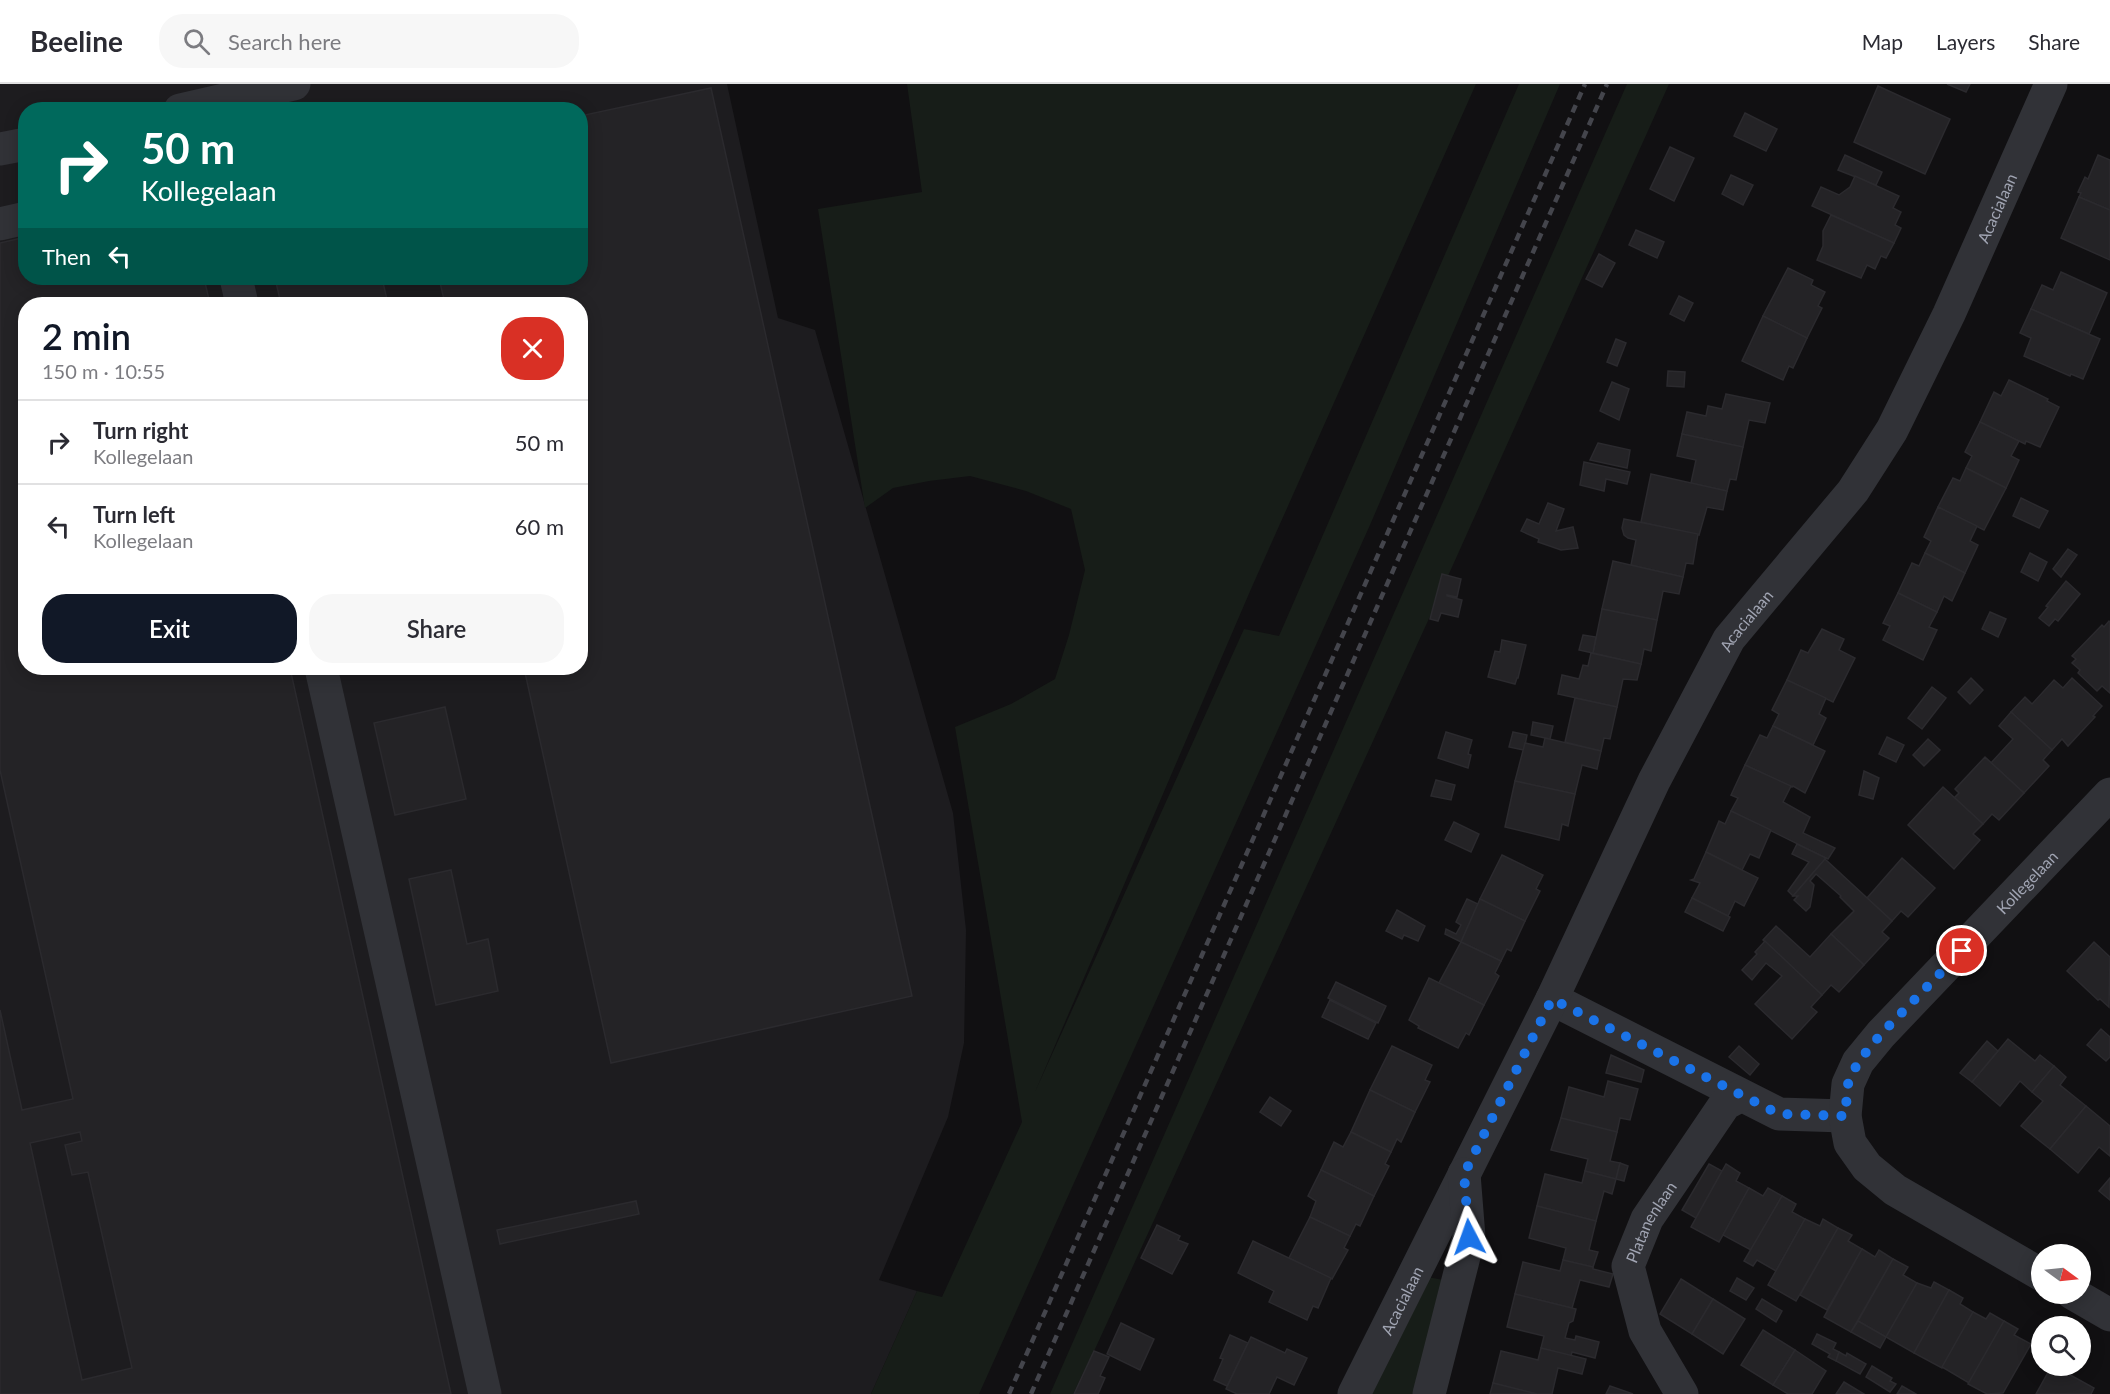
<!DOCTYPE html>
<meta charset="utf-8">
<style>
:root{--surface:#fff;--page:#f7f7f7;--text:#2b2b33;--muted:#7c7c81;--line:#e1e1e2;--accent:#111827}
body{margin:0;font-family:Lato,sans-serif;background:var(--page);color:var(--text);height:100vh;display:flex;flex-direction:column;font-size:22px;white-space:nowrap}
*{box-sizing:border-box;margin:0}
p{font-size:20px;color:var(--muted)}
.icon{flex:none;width:33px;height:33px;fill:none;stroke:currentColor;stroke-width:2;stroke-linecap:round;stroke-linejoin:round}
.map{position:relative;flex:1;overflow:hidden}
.side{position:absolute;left:18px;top:213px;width:570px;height:378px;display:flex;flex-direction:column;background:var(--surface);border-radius:24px;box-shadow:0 3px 15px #0003}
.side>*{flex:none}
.hud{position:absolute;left:18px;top:18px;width:570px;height:183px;border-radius:24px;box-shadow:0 3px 15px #0003;background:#00695c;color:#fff;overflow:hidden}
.needle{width:39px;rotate:105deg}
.fabs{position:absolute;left:2031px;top:1160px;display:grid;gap:12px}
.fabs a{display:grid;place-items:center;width:60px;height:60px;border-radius:50%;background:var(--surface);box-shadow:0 3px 15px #0003;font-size:30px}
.pin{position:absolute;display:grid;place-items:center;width:51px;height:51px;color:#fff;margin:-26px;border:3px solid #fff;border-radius:50%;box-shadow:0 2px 6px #0007}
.me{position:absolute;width:66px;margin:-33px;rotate:356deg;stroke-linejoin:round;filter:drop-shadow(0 0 4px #0008)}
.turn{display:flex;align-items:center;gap:21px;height:126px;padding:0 24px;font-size:27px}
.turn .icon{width:78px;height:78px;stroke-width:2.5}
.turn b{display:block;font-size:42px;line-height:51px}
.then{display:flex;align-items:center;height:57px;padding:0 24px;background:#0003;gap:12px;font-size:22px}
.round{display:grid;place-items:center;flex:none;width:63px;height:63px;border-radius:24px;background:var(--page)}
.overview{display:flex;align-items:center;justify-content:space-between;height:102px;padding:0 24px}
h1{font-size:36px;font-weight:600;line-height:45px;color:var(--accent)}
.button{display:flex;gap:12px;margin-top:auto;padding:12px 24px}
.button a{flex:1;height:69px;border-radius:24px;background:var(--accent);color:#fff;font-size:24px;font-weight:600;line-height:69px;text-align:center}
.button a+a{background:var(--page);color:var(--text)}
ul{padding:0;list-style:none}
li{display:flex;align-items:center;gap:18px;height:84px;padding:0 24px;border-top:2px solid var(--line)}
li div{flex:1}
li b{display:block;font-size:22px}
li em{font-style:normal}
header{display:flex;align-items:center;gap:36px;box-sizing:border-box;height:84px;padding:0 30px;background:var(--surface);border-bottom:2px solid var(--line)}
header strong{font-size:28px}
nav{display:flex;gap:33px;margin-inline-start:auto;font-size:21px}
.search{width:420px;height:54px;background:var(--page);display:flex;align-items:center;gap:15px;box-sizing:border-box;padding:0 21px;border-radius:24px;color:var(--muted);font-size:22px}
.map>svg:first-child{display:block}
.built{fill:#1d1c1f;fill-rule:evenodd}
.green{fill:#171d18}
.building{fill:#242326;stroke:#2b2a2e;stroke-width:1.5;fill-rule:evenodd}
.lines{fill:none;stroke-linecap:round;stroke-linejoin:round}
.minor{stroke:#313237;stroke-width:33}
.rail{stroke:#44454c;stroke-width:4.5;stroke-dasharray:8 6;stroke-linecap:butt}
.route{stroke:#1a73e8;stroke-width:10;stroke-dasharray:0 18}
.labels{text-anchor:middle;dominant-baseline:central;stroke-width:6;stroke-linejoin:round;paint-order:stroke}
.street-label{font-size:16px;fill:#a1a5b3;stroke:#0c0b0d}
</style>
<header>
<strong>Beeline</strong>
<div class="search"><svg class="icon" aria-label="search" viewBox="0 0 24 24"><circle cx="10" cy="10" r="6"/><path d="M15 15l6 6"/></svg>Search here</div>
<nav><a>Map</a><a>Layers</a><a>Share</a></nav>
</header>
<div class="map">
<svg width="2110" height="1310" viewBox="0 0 2110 1310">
<rect width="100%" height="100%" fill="#111012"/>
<path class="built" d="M 0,0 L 727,0 L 778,234 L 815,246 L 953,729 L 966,846 L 964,959 L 948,1033 L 879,1196 L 917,1207 L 871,1310 L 0,1310 ZM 26,26 L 580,26 L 580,194 L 26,194 ZM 26,220 L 580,220 L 580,584 L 26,584 Z"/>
<g class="green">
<polygon points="907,0 1476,0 1251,505 1035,1008 1244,545 1279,552 1519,0 1560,0 1370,441 979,1310 871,1310 917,1207 942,1213 1022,1038 955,643 1011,620 1055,595 1069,551 1085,486 1071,425 1026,407 970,392 929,397 893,404 865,424 818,125 922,108"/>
<polygon points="1627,0 1669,0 1448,492 1442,491 1432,528 1096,1263 1073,1310 1050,1310"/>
<polygon points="1428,1193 1443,1196 1416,1310 1370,1310"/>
</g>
<g class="building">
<polygon points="1947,0 1970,0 1966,8"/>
<polygon points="1878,2 1950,35 1925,90 1854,58"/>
<polygon points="711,4 912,912 611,979 524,584 580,584 580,220 445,220 439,194 580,194 580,32"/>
<polygon points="1745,29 1777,45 1766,67 1734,52"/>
<polygon points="1670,63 1694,74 1674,117 1650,105"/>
<polygon points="1845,71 1882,88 1876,101 1838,86"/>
<polygon points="2098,71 2110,76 2110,126 2079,113 2081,109 2078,108 2085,93 2088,95"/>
<polygon points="1731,91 1753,101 1743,121 1722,110"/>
<polygon points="1855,92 1899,112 1893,124 1901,128 1895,141 1901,144 1894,159 1812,122 1821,103 1839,111 1850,103"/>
<polygon points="2079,113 2110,126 2110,176 2061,154"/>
<polygon points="1831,131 1894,159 1886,174 1881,172 1875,185 1867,181 1861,194 1817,176 1823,162 1823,147"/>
<polygon points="1636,146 1664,158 1657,174 1629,161"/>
<path d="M 26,153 L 26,194 L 204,194 L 210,220 L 26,220 L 26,584 L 290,584 L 451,1310 L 0,1310 L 0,926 L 22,1026 L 73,1015 L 0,686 L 0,159 ZM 80,1048 L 82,1057 L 65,1061 L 72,1091 L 88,1088 L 132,1284 L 82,1296 L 30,1059 Z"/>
<polygon points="1599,170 1615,179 1602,203 1586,195"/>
<polygon points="1788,184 1813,196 1811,201 1825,208 1818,222 1822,224 1807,254 1763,232"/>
<polygon points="2061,188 2107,209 2089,250 2031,225 2042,201 2053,206"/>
<polygon points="275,194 382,194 388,220 281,220"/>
<polygon points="1679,212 1693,219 1684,237 1670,230"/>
<polygon points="2031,225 2100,255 2083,295 2071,290 2070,292 2024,272 2031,254 2020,249"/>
<polygon points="1763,232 1807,254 1793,284 1789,282 1783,296 1742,277"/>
<polygon points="1616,255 1626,259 1617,282 1607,278"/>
<polygon points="1668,287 1685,288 1684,303 1667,302"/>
<polygon points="2009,296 2048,315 2047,317 2059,323 2040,363 2026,357 2025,360 1980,338 1994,308 2001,312"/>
<polygon points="1612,298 1629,305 1619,336 1600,327"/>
<polygon points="1726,310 1770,319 1765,339 1749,336 1743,363 1682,350 1687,328 1706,332 1708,322 1722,325"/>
<polygon points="1980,338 2019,357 2011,372 2019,376 2006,404 1966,384 1972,372 1965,368"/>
<polygon points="1682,350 1743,363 1736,396 1730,395 1727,407 1691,399 1696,376 1677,372"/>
<polygon points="1598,359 1630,366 1627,384 1590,376"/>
<polygon points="1584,378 1630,388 1627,400 1606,395 1604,407 1580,401"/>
<polygon points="1966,384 2006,404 1984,446 1938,423 1953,394 1960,397"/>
<polygon points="1651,390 1727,407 1723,426 1707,423 1699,451 1641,438"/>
<polygon points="2021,414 2048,427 2039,444 2013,432"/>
<polygon points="1548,419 1564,425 1556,447 1573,443 1578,464 1561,466 1538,458 1539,455 1521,447 1527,435 1539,440"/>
<polygon points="1938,423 1977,442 1970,457 1978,461 1965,489 1925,469 1931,457 1924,453"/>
<polygon points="1624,435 1698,450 1693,480 1686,479 1683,493 1631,481 1636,456 1628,454 1624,451 1622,444"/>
<polygon points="2068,465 2077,471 2061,493 2053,485"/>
<polygon points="1925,469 1965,489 1952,517 1944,512 1937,528 1898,509 1912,479 1919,482"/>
<polygon points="2030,469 2047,478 2038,497 2021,488"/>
<polygon points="1613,477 1683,493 1679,510 1663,507 1657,536 1602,525"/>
<polygon points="1442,490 1461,495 1457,513 1447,511 1447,512 1462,516 1458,533 1441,529 1438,537 1430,535"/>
<polygon points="2066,497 2080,510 2058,537 2055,535 2049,542 2039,534 2048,523 2046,522"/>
<polygon points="1898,509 1937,528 1929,543 1937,546 1923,576 1883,556 1890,542 1883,539"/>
<polygon points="1602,525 1657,536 1651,567 1644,565 1641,580 1593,569"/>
<polygon points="1990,528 2006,535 1998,553 1982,545"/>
<polygon points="2109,537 2110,538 2110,609 2102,602 2097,607 2078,589 2080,586 2072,579 2076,575 2072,572 2102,541 2104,543"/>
<polygon points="1822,545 1844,555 1839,566 1855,574 1833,618 1787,596 1801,566 1808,569"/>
<polygon points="1583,551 1596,553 1593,569 1579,566"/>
<polygon points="1502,556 1526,561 1518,594 1517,594 1515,600 1488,593 1495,567 1500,568"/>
<polygon points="1591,569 1641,580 1637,596 1623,595 1617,623 1558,610 1562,591 1579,595 1583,581 1588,582"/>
<polygon points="1971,594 1983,606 1970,620 1958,608"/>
<polygon points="2072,594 2102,622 2093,632 2095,633 2068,662 2062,655 2052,666 2011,628 2025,613 2032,620 2054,596 2063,604"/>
<polygon points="1787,596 1826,614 1819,630 1826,634 1813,661 1773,642 1779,630 1772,626"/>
<polygon points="1932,603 1946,614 1922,645 1908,634"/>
<polygon points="1575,614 1617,623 1610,655 1604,654 1601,667 1565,658"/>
<polygon points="445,623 466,715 395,731 374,639"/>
<polygon points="2011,628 2052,666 2043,676 2049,682 2024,709 1991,679 2013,655 1999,642"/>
<polygon points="1533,638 1553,642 1550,655 1531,651"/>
<polygon points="1773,642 1825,667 1805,709 1793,702 1792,703 1745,681 1760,651 1767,654"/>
<polygon points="1446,648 1472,656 1468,670 1471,671 1468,684 1438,674"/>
<polygon points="1513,648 1527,651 1524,666 1509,663"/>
<polygon points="1887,653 1904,661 1896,678 1879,670"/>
<polygon points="1545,654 1601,667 1597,685 1582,681 1575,710 1515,697 1525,659 1543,663"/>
<polygon points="1928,655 1940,666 1924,682 1913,671"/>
<polygon points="1985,673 2024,709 1999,736 1992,730 1983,740 1954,714 1959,709 1955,705"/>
<polygon points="1745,681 1791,702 1783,718 1810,733 1803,749 1835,764 1828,775 1731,727 1738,714 1731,711"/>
<polygon points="1864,687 1879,694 1873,715 1859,711"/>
<polygon points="1436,696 1455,701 1451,716 1431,712"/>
<polygon points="1515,697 1575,710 1568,742 1562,740 1559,756 1505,743"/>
<polygon points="1943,703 1983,740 1973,750 1980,756 1954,785 1908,741"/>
<polygon points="1731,727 1771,746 1759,774 1750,770 1742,786 1706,768 1719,737 1725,740"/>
<polygon points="1454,738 1479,750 1471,768 1445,756"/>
<polygon points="1797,760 1826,774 1793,812 1788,807 1809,778 1792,770"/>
<polygon points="1706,768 1758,794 1744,822 1735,817 1728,832 1692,814 1700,799 1691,796 1694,795"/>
<polygon points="1502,771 1543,791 1536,805 1540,807 1525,837 1480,815"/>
<polygon points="1902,774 1935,804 1908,833 1901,827 1892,837 1867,814"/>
<polygon points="1825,775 1892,837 1882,848 1889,854 1864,881 1831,850 1854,827 1840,813 1841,812 1816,790 1810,797 1814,801 1810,823 1806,827 1794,816 1798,812 1793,812"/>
<polygon points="451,786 467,860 488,855 498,907 436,921 409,795"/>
<polygon points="1692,814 1730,833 1723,847 1685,828"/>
<polygon points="1467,815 1478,820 1461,858 1445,850 1446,845 1456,850 1461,841 1456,838"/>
<polygon points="1480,815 1525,837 1511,867 1507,865 1501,877 1461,858"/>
<polygon points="1397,826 1425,842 1418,857 1404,851 1402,855 1386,847"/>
<polygon points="1776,842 1810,873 1831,850 1864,881 1839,908 1831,901 1822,911 1763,856"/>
<polygon points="1765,857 1822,911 1811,923 1817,928 1792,955 1755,920 1782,892 1766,879 1752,896 1742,886 1757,870 1755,868"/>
<polygon points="1461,858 1501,877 1495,889 1499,892 1484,921 1439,899"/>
<polygon points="2094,858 2110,873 2109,923 2100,915 2098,916 2067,887"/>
<polygon points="1429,894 1484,921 1469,951 1466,949 1458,964 1418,944 1419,942 1409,936"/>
<polygon points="1336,898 1386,922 1378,939 1328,914"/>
<polygon points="1330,916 1376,939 1368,955 1322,933"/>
<polygon points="2101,945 2110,953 2110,973 2106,977 2087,961"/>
<polygon points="2008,955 2035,977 2040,971 2054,982 2032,1008 2020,997 2000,1022 1972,998"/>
<polygon points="1987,957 1998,967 1972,998 1960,989"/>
<polygon points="1392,962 1432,981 1425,996 1430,998 1415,1028 1370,1006"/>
<polygon points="1739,962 1759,980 1750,991 1729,973"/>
<polygon points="1611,971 1644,986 1641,998 1606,989"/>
<polygon points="2054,982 2066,993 2060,1001 2086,1022 2050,1065 2021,1042 2043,1017 2032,1008"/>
<polygon points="1608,997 1638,1005 1630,1036 1620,1034 1617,1048 1561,1034 1569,1003 1604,1013"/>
<polygon points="1370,1006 1415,1028 1401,1058 1397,1055 1391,1068 1351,1048"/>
<polygon points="1270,1013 1291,1027 1281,1042 1260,1028"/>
<polygon points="2086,1022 2110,1042 2110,1072 2099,1063 2078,1089 2050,1065"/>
<polygon points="1561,1034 1617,1048 1610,1077 1620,1079 1616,1095 1585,1087 1588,1075 1551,1066"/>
<polygon points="1351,1048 1391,1068 1385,1080 1389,1082 1374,1112 1321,1086 1334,1058 1343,1063"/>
<polygon points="1620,1079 1628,1082 1624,1097 1616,1095"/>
<polygon points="1709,1080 1722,1087 1696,1134 1682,1126"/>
<polygon points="1726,1080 1740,1089 1736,1097 1749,1104 1719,1158 1691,1143"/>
<polygon points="1321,1086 1374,1112 1360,1142 1356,1140 1350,1152 1310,1133 1316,1117 1308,1112"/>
<polygon points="1585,1087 1616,1095 1612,1110 1604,1107 1596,1137 1537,1122 1545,1090 1582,1099"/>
<polygon points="2110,1094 2110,1116 2099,1107"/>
<polygon points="1749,1104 1763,1112 1768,1104 1782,1112 1751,1166 1723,1151"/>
<polygon points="1782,1112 1796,1120 1792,1128 1805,1135 1776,1187 1757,1176 1753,1182 1744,1177"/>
<polygon points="636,1117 639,1130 500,1160 497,1146"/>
<polygon points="1537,1122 1596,1137 1589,1166 1598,1168 1593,1183 1563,1176 1566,1164 1529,1154"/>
<polygon points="1310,1133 1350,1152 1344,1164 1348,1166 1332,1195 1289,1174"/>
<polygon points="1805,1135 1820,1142 1823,1135 1838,1144 1796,1217 1768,1201"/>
<polygon points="1157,1141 1180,1152 1178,1156 1188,1160 1172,1190 1141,1174"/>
<polygon points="1838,1144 1852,1151 1848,1157 1862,1165 1827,1226 1800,1211"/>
<polygon points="1253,1157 1331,1194 1318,1224 1313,1222 1307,1236 1269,1218 1274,1207 1238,1189"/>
<polygon points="1862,1165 1875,1173 1879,1166 1893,1175 1851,1248 1824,1233"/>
<polygon points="1893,1175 1908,1183 1903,1191 1917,1199 1886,1253 1858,1237"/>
<polygon points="1563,1176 1593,1183 1593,1185 1613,1190 1609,1203 1580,1196 1572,1224 1515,1210 1523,1178 1560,1187"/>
<polygon points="1737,1194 1754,1204 1746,1216 1730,1207"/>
<polygon points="1681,1195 1713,1215 1692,1250 1660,1230"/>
<polygon points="1934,1198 1949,1206 1914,1269 1886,1253 1917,1199 1931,1204"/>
<polygon points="1949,1206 1963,1214 1960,1220 1973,1228 1942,1284 1914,1269"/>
<polygon points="1515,1210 1576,1225 1573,1237 1569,1239 1565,1254 1575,1256 1576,1252 1599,1258 1595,1274 1572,1268 1571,1272 1541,1264 1544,1252 1507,1243"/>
<polygon points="1713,1215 1745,1235 1723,1270 1692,1250"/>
<polygon points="1762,1215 1782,1227 1776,1238 1756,1225"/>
<polygon points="1973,1228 1986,1235 1990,1229 2004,1237 1969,1299 1942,1283"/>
<polygon points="1858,1237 1886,1253 1880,1264 1851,1248"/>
<polygon points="2004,1237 2018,1245 2014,1251 2031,1260 2003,1309 1987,1310 1968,1300"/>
<polygon points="1121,1239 1154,1255 1140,1286 1107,1270"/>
<polygon points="1763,1246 1795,1266 1773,1301 1741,1281"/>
<polygon points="1817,1250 1836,1259 1833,1265 1839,1268 1836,1277 1828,1273 1830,1270 1812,1260"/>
<polygon points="1230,1251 1248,1259 1227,1302 1214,1296 1223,1275 1220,1274"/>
<polygon points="1251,1253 1285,1269 1287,1265 1307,1274 1294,1301 1277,1293 1269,1310 1237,1310 1226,1305"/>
<polygon points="1541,1264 1586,1275 1582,1290 1558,1284 1552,1310 1537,1310 1493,1299 1501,1267 1538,1276"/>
<polygon points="1795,1266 1826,1287 1812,1310 1788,1310 1773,1301"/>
<polygon points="1094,1267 1109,1273 1100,1292 1105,1294 1098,1310 1074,1310"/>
<polygon points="1839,1268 1846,1272 1847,1269 1866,1280 1860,1290 1836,1277"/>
<polygon points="1872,1282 1892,1294 1890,1297 1896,1300 1890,1308 1866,1293"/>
<polygon points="2051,1283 2063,1290 2065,1288 2094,1304 2091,1310 2036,1310"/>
<polygon points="1844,1298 1864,1310 1836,1310"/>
<polygon points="1493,1299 1537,1310 1490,1310"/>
<polygon points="1610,1302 1633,1310 1606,1310"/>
<polygon points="1902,1302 1916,1310 1897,1310"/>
</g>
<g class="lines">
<g class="minor">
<polyline points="180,26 294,0"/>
<polyline points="0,65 26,60"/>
<polyline points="0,140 26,134"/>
<polyline points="236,194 242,220"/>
<polyline points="321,584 485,1310"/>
<polyline points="1552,915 1779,1030 1845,1032"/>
<path id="s1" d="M 2042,1191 L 1895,1106 L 1867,1083 L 1850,1059 L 1845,1032 L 1848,1000 L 1858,978 L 1881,950 L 2110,710"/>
<polyline points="2072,1209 2110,1231"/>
<path id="s2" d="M 1354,1310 L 1552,915 L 1654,697 L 1729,555 L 1853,407 L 1892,346 L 1949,230 L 2051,0"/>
<polyline points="1429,1310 1469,1153 1464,1090"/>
<path id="s3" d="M 1682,1310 L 1645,1247 L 1628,1182 L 1647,1135 L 1725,1020 L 1740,1012"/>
</g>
<g class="rail">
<polyline points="1009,1310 1585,0"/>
<polyline points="1031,1310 1607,0"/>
</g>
</g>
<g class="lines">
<polyline class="route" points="1469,1153 1464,1090 1552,915 1779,1030 1845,1032 1848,1000 1858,978 1881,950 1962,867"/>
</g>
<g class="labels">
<g class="street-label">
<text stroke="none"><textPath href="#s2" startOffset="1354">Acacialaan</textPath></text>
<text stroke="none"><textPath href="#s2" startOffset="868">Acacialaan</textPath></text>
<text stroke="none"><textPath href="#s1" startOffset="566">Kollegelaan</textPath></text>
<text stroke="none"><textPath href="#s3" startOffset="190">Platanenlaan</textPath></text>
<text stroke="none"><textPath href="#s2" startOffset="105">Acacialaan</textPath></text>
</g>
</g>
</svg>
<div class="fabs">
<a><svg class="needle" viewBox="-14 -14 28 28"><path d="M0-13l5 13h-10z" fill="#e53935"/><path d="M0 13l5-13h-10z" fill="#7c7c81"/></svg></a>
<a><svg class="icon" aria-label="search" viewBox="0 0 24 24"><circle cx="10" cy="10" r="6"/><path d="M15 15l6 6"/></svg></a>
</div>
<div class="pin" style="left:1962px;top:867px;background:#d93025"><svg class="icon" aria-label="arrive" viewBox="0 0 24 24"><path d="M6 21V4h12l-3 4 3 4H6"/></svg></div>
<svg class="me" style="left:1469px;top:1153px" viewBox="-20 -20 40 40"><path d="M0-17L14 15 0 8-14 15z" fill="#1a73e8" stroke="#fff" stroke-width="4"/></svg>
<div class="hud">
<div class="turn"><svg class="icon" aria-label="right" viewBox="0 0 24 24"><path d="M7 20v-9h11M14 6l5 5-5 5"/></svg><div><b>50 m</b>Kollegelaan</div></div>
<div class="then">Then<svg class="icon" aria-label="left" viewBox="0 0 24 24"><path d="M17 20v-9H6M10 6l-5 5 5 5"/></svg></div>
</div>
<section class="side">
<div class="overview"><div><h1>2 min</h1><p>150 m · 10:55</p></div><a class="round" style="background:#d93025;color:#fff"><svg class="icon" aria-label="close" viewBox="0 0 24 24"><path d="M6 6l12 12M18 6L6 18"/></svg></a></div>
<ul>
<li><svg class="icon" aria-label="right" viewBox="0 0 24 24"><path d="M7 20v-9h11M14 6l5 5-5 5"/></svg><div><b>Turn right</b><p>Kollegelaan</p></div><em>50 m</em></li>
<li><svg class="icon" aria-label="left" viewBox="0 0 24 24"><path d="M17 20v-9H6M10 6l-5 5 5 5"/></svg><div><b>Turn left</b><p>Kollegelaan</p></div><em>60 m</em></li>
</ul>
<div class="button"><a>Exit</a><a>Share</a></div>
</section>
</div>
